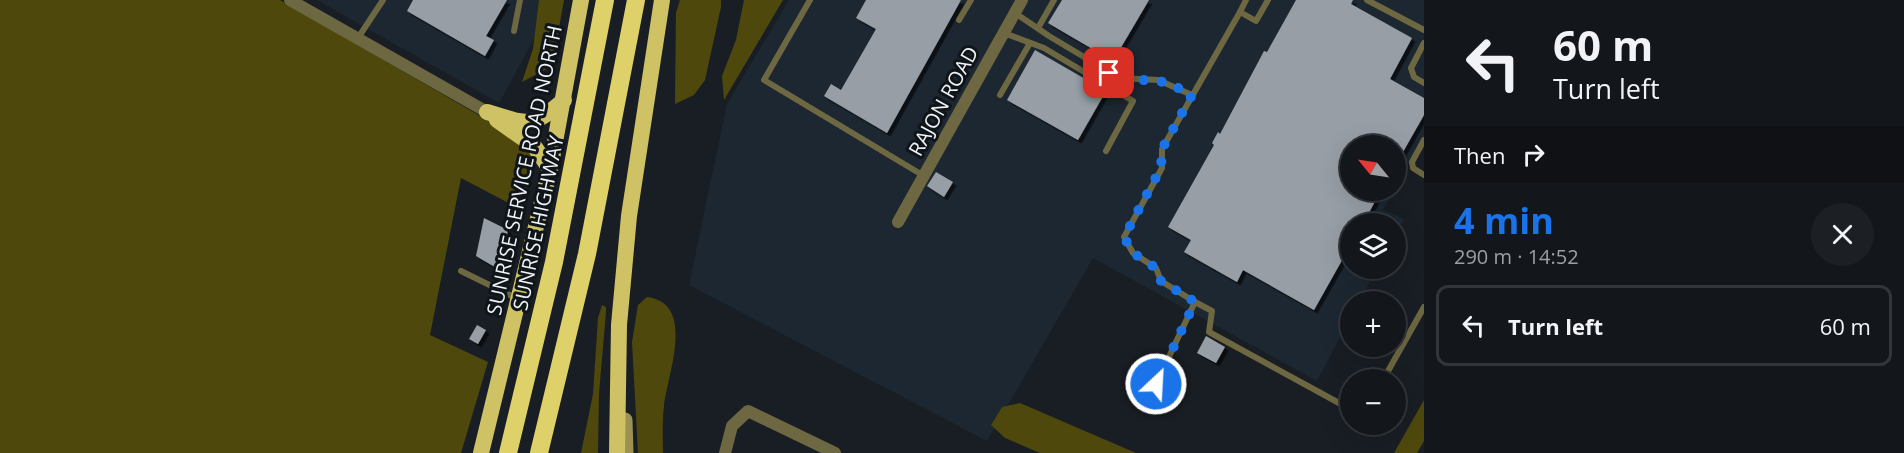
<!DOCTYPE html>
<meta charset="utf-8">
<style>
:root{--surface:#13161b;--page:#1c1f24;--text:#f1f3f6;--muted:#9d9fa3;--line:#32353a;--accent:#1a73e8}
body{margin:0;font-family:"Open Sans",sans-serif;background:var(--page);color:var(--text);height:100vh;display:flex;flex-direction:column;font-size:22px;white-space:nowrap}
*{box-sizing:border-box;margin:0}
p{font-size:20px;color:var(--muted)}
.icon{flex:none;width:33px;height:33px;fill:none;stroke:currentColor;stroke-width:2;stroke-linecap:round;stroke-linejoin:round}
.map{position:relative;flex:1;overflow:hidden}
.side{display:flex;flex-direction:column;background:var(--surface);width:480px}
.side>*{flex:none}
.banner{background:#13161b;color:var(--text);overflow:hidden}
.needle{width:39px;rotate:300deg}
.controls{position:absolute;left:1340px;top:135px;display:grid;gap:12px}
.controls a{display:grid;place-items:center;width:66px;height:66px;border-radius:50%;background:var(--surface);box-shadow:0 6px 24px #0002,0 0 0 2px var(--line);font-size:30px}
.pin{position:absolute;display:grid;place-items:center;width:51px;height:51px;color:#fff;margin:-26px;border-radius:12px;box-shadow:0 3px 9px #0006}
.me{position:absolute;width:66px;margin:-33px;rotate:25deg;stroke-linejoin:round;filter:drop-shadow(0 0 4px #0008)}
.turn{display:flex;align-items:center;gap:21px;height:126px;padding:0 30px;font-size:27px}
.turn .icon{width:78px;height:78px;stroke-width:2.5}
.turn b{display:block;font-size:42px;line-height:51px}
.then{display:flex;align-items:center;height:57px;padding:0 30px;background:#0003;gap:12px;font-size:22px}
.round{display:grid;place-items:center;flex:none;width:63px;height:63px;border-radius:32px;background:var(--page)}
.overview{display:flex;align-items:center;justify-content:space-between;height:102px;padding:0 30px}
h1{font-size:36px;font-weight:700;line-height:45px;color:var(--accent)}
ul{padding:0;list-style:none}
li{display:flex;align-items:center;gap:18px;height:81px;margin:0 12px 9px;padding:0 18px;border:3px solid var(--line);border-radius:12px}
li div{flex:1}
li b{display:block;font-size:22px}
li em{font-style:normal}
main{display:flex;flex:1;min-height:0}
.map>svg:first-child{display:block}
.built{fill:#1d2731}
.forest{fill:#4f480d}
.building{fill:#979ea6;filter:url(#shadow)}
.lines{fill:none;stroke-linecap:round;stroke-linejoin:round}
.service{stroke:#6d6841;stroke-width:6}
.minor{stroke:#6d6841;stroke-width:12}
.secondary{stroke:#9b9252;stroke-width:15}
.trunk{stroke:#cec264;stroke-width:16}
.motorway{stroke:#dfd16a;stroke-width:18}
.route{stroke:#1a73e8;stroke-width:10;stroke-dasharray:0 18}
.labels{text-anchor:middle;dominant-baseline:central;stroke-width:6;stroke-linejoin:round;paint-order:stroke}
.street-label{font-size:20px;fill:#f0f3f8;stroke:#10151a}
</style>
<main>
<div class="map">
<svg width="1424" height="453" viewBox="0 0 1424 453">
<defs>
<filter id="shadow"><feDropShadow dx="3.5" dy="3.5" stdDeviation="0" flood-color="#0009"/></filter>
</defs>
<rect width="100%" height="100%" fill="#191e24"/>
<g class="built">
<polygon points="317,0 541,0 534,39 499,103"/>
<polygon points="789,0 1424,0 1424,135 1395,188 1395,146 1350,146 1350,190 1394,191 1383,210 1404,219 1395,235 1395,224 1350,224 1350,268 1377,269 1359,301 1350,302 1350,318 1317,381 1093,258 987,441 689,285 727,104"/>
</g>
<g class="forest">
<polygon points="0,0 280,0 532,146 524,211 461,178 430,335 488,362 461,453 0,453"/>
<polygon points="539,0 564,0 552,66 522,82 533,49"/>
<polygon points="680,0 721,0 721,7 705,80 694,95 675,104 676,13"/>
<polygon points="744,0 783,0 724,100 722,76 736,40"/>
<path d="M 647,297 C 697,303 667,377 664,406 C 662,421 663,438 663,453 L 638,453 L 632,342 L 638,305 Z"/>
<polygon points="602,305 606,307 606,312 599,393 598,453 581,453 593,394 598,318"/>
<polygon points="1424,400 1424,441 1417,453 1394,453"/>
<polygon points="1020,403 1136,453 1040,453 1005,438 991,425 1002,407"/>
</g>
<g class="building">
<polygon points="413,0 507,0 486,36 494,40 485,56 407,11"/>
<polygon points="866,0 961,0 887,133 824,96 831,84 841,90 876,29 856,18"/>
<polygon points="1062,0 1149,0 1113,61 1048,23"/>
<polygon points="1296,0 1353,0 1351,4 1412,38 1390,79 1424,98 1424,115 1395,166 1395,146 1350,146 1350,190 1381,190 1363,224 1350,224 1350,246 1314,310 1243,270 1237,282 1184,252 1191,240 1168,227 1214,145 1212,143 1218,132 1220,134 1264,51 1267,52"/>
<polygon points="1035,50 1106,91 1078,140 1007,100"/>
<polygon points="936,172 953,182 944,197 927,186"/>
<polygon points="484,218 508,230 500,270 476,256"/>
<polygon points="477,325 486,330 478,344 469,339"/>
<polygon points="1206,336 1225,347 1216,363 1197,353"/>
</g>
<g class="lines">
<g class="service">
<polyline points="810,0 764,80 924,176"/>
<polyline points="1246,0 1240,12 1256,21 1268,0"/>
<polyline points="1367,0 1424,30"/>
<polyline points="1015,13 1049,36 1119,78 1158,80 1192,95"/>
<polyline points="959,20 971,0"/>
<polyline points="1038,28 1054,0"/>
<polyline points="514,31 520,0"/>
<polyline points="1004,33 1044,48 1133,101 1106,151"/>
<polyline points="358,38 383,0"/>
<polyline points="1424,43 1411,68 1414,77 1424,83"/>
<polyline points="1000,95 1030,43"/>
<polyline points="1424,140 1412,162 1413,168 1424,175"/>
<polyline points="461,271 518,299"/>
<polyline points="1195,302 1212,311 1209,332 1350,409"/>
<polyline points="1383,380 1424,307"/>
<polyline points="1156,384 1195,302 1161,281 1156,268 1133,253 1124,237 1162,168 1162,149 1240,12"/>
</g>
<g class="minor">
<polyline points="290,0 487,112"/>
<polyline points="898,222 1022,0"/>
<polyline points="725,453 732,426 748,411 835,453"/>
</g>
<polyline class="secondary" points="625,420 626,453"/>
<g class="trunk">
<path d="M 487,112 C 528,124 530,130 564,100"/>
<polyline points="497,120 534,146 550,169"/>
<polyline points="481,453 550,169 581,0"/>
<polyline points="617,453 619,325 629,216 662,0"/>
</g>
<g class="motorway">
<polyline points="508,453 554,262 605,0"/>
<polyline points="539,453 587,254 636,0"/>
</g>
</g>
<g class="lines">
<polyline class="route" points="1109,73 1119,78 1166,82 1192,95 1162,149 1161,168 1124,237 1133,253 1156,268 1161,281 1195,302 1156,384"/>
</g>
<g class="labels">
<g class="street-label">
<text transform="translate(943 101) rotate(-61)">RAJON ROAD</text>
<text transform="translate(524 170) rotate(-78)">SUNRISE SERVICE ROAD NORTH</text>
<text transform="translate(538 223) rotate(-78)">SUNRISE HIGHWAY</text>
</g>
</g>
</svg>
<div class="controls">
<a><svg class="needle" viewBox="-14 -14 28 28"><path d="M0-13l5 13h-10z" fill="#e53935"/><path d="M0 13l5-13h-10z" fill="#9d9fa3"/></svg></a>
<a><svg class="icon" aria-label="layers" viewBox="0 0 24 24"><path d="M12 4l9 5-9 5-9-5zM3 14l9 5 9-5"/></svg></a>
<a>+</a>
<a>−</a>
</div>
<div class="pin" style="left:1109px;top:73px;background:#d93025"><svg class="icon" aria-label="arrive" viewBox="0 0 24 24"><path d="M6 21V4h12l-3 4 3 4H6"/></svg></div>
<svg class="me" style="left:1156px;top:384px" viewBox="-20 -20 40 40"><circle r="17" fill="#1a73e8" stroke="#fff" stroke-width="3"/><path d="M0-11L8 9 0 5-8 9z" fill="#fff"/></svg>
</div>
<section class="side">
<div class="banner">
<div class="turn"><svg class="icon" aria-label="left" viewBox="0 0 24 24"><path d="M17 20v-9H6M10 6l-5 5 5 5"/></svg><div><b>60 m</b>Turn left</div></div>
<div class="then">Then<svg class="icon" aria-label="right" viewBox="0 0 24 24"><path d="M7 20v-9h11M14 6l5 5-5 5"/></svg></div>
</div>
<div class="overview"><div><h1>4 min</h1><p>290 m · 14:52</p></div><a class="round"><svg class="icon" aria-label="close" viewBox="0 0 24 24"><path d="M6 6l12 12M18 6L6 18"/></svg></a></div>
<ul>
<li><svg class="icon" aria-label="left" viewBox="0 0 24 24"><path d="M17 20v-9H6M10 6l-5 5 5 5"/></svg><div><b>Turn left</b></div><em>60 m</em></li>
</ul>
</section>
</main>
